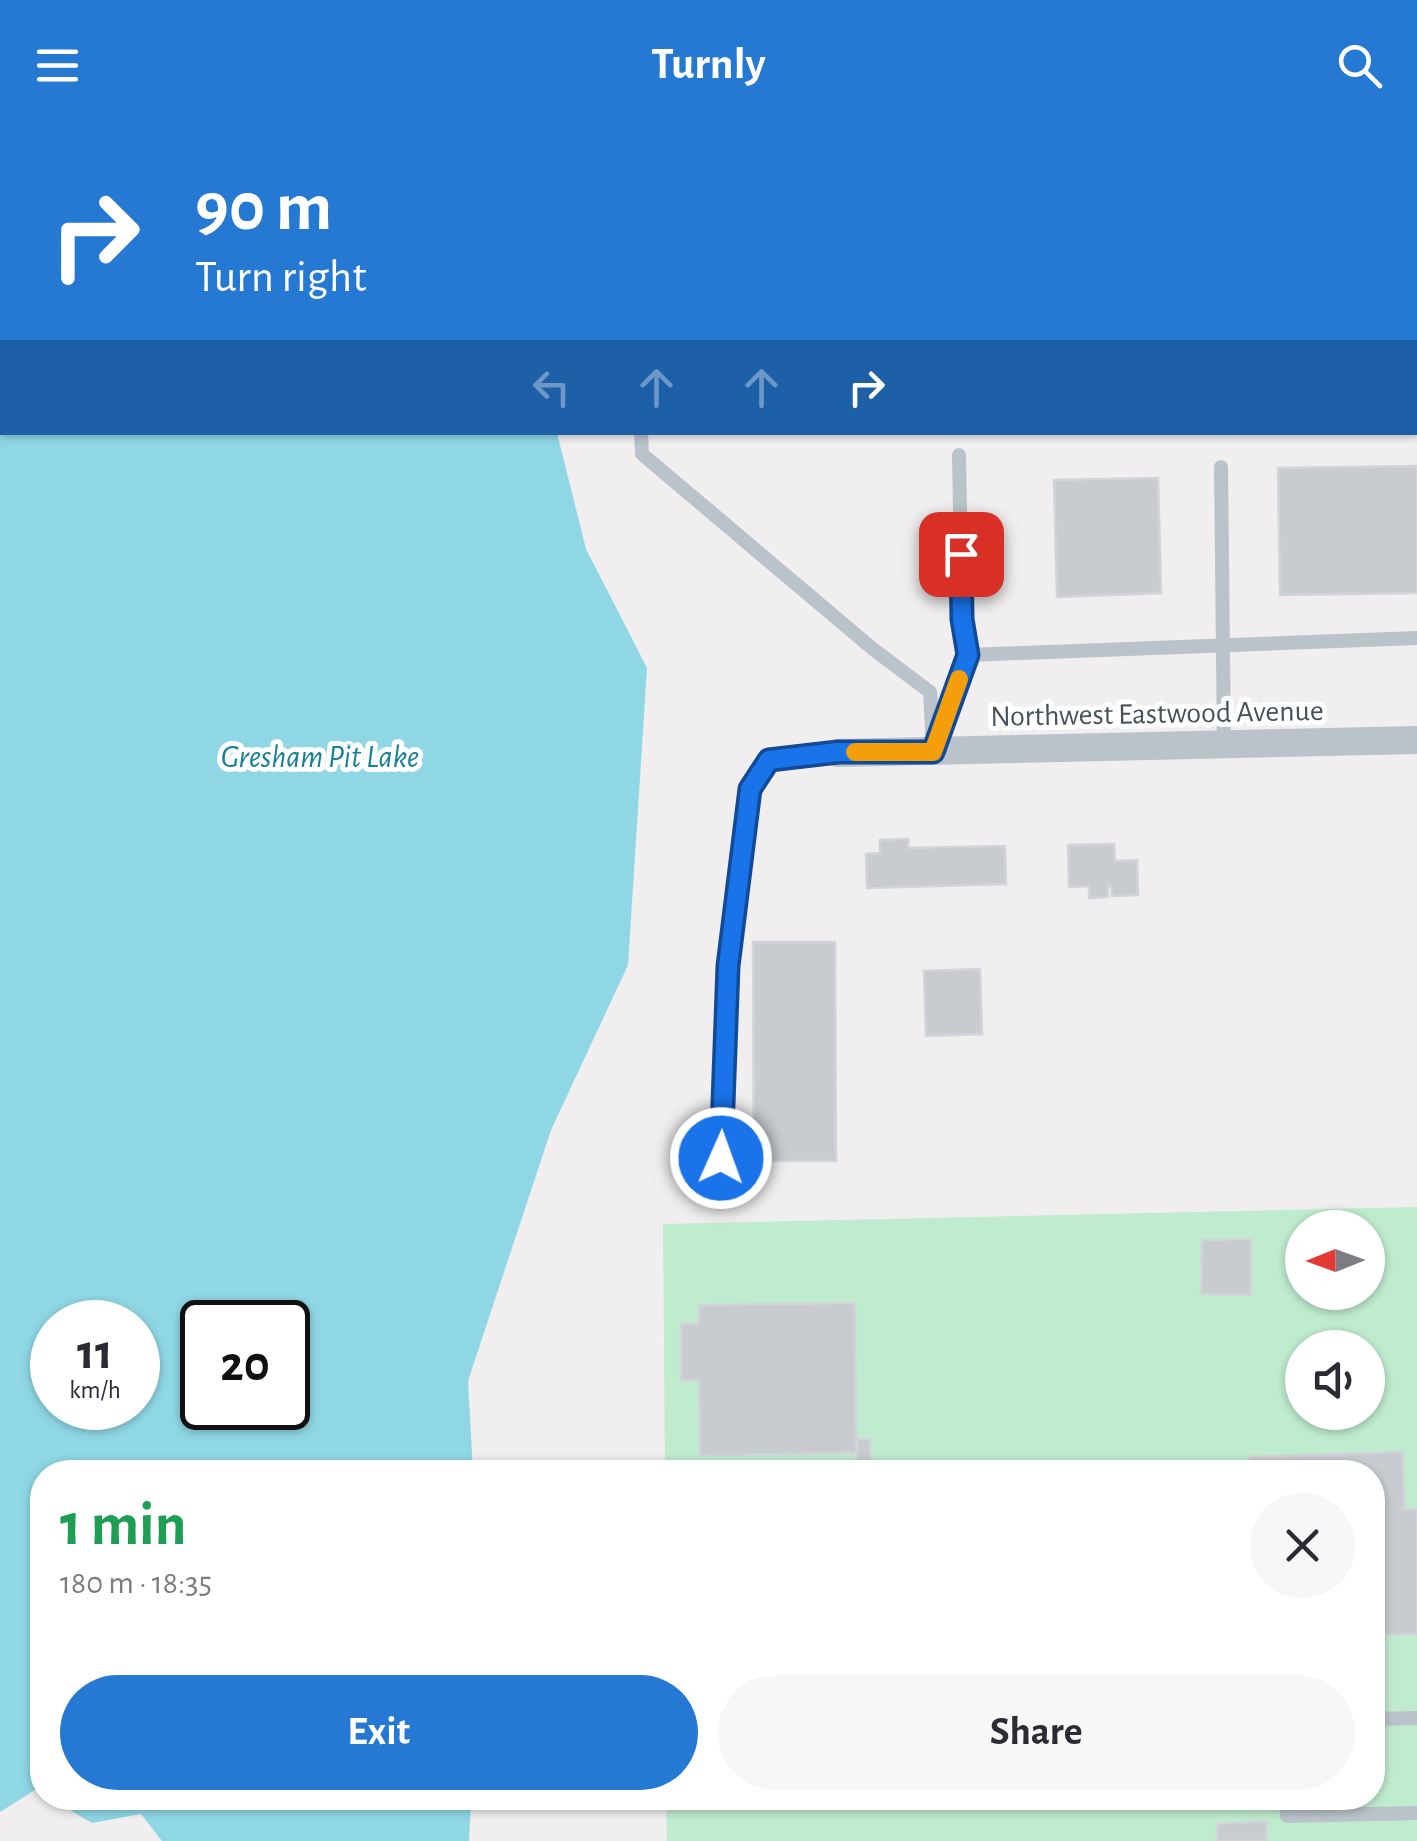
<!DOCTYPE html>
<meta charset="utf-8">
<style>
:root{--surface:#fff;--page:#f7f7f7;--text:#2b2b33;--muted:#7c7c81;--accent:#2679d2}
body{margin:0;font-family:"Alegreya Sans",sans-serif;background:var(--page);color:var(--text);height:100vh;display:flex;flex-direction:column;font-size:38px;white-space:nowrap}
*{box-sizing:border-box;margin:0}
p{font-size:32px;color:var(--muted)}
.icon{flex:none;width:55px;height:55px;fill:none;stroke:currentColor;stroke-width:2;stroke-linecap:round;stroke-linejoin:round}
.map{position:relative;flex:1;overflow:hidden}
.sheet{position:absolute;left:30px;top:1330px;width:1355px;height:350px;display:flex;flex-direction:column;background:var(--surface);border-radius:40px;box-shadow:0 2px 8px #0004}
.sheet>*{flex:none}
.banner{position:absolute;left:0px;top:0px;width:1418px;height:305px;box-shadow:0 2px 8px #0004;background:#2679d2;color:#fff;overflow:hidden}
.needle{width:65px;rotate:269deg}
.controls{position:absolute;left:1285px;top:1080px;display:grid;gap:20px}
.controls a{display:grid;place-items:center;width:100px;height:100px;border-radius:50%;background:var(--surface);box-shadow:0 2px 8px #0004;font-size:50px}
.speed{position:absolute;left:30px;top:1170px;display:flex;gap:20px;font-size:50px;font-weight:700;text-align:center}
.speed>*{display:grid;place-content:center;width:130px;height:130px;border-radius:50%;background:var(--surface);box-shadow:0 2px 8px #0004;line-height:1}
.speed small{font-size:25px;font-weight:400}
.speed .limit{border:5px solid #111;border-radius:15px;background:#fff;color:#111}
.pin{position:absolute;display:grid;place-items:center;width:85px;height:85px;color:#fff;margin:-42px;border-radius:20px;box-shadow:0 5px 15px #0006}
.me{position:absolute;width:110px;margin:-55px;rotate:2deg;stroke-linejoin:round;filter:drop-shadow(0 0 8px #0008)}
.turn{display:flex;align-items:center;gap:35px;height:210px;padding:0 30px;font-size:45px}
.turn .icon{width:130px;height:130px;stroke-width:2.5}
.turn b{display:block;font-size:70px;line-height:85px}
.lanes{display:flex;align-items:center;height:95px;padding:0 30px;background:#0003;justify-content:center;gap:50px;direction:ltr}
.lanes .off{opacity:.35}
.round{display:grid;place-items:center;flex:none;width:105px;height:105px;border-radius:52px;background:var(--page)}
.summary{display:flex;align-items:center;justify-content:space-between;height:170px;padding:0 30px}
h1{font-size:60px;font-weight:600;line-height:75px;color:#1e9e55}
.cta{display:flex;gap:20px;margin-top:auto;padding:20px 30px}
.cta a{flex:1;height:115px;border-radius:60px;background:var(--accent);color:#fff;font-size:40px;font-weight:600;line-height:115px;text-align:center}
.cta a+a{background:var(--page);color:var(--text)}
header{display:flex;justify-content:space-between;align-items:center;height:130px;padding:0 30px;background:var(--accent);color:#fff;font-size:45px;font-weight:600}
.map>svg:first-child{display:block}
.commercial{fill:#faf4e8}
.green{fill:#bfebce;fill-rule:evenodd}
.water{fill:#8fd7e5;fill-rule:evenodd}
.building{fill:#c8cbd0;stroke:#d2d4d9;stroke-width:2.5}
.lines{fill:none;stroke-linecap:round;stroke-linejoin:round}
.service{stroke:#bac3ca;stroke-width:14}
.minor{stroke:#bac3ca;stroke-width:28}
.route-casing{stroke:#114b97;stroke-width:25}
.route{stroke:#1a73e8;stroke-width:18}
.slow{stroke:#f59e0b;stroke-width:18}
.labels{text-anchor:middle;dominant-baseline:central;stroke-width:10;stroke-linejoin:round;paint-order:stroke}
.street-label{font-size:30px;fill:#47525a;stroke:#fff}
.water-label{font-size:32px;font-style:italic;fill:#178196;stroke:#fff}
</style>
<header><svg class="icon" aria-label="menu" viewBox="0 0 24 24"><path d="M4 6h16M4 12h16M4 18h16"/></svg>Turnly<svg class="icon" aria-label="search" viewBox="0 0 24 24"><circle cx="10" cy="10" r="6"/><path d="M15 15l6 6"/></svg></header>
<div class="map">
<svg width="1417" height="1711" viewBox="0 0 1417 1711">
<rect width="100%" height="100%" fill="#f0eeee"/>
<polygon class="commercial" points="1022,0 1417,0 1417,296 1415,2"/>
<path class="green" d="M 1417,1077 L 1417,1711 L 667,1711 L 666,1668 L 1372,1668 L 1372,1342 L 665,1342 L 663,1094 ZM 1302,1098 L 1368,1098 L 1368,1162 L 1302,1162 ZM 1302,1218 L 1368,1218 L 1368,1282 L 1302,1282 Z"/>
<g class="water">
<path d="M 0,0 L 548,0 L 2,2 L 2,302 L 557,303 L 586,419 L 647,538 L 628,835 L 551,1000 L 468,1251 L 473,1342 L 42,1342 L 42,1664 L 35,1660 L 0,1682 ZM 52,1192 L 138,1192 L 138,1278 L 52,1278 ZM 202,1192 L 288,1192 L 288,1278 L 202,1278 Z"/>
<polygon points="49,1668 471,1668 469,1711 162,1711 141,1684 92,1693"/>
</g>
<g class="building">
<polygon points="1415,135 1417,135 1415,275"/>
<polygon points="1417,336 1417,463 1280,465 1278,338"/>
<polygon points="1158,348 1161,463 1057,467 1054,350"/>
<polygon points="908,709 908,718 1005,716 1006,754 867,758 866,724 880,723 880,710"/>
<polygon points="1114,714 1115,731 1137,730 1138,765 1112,766 1111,756 1108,756 1108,767 1089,768 1089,756 1069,757 1068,715"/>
<polygon points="753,812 835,812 836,1031 754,1031"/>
<polygon points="980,839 982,904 926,906 924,841"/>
<polygon points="1251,1109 1251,1165 1201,1164 1202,1110"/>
<polygon points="855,1173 856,1323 700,1325 699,1250 681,1250 681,1194 698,1194 699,1175"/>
<polygon points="857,1309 870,1309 871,1337 857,1337"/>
<polygon points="1403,1322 1404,1379 1417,1379 1417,1504 1372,1505 1372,1342 700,1342 857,1336 871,1337 871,1340 982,1337 982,1342 1249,1334 1249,1327"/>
<polygon points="1267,1691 1266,1711 1217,1711 1217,1694"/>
</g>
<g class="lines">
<g class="service">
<polyline points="622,0 623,2"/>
<polyline points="641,302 642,324 873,519 930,562 933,616"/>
<polyline points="959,325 962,489 968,525"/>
<polyline points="1221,337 1224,615"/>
<polyline points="933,622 968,525 1417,508"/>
<polyline points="721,1027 728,836 751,659 769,630 838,623"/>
<polyline points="1372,1589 1417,1588"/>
<polyline points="1286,1668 1287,1686 1417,1683"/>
</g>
<polyline class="minor" points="838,623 1417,610"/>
</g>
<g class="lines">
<defs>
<polyline id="route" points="721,1028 728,836 750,659 769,630 838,622 933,622 968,525 962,489 961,424"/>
</defs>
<use href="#route" class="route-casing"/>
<use href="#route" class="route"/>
<polyline class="slow" points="855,622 933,622 959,549"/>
</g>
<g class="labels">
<g class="street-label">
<text transform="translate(1157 584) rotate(-1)">Northwest Eastwood Avenue</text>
</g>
<g class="water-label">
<text x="320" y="627">Gresham Pit Lake</text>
</g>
</g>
</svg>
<div class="controls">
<a><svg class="needle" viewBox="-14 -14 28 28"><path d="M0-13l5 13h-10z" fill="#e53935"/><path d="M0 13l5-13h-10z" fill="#7c7c81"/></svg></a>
<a><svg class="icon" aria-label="sound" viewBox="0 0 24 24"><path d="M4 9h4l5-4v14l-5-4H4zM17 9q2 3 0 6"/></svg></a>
</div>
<div class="speed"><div>11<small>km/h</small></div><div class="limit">20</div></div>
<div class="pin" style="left:961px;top:424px;background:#d93025"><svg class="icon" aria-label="arrive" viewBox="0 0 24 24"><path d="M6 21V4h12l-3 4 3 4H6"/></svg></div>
<svg class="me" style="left:721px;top:1028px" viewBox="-20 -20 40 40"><circle r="17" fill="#1a73e8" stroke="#fff" stroke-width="3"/><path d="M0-11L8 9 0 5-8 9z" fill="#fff"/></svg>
<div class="banner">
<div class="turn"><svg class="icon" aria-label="right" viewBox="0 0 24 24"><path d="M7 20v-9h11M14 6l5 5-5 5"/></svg><div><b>90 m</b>Turn right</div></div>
<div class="lanes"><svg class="icon off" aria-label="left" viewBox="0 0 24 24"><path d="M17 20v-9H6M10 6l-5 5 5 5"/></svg><svg class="icon off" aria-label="ahead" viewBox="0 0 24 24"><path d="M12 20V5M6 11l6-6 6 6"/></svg><svg class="icon off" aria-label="ahead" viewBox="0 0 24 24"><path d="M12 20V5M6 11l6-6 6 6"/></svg><svg class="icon" aria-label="right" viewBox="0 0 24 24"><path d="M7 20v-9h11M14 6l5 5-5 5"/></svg></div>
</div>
<section class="sheet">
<div class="summary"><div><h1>1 min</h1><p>180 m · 18:35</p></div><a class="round"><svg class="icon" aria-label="close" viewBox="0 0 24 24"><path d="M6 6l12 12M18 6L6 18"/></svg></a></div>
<div class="cta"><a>Exit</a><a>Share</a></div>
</section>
</div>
